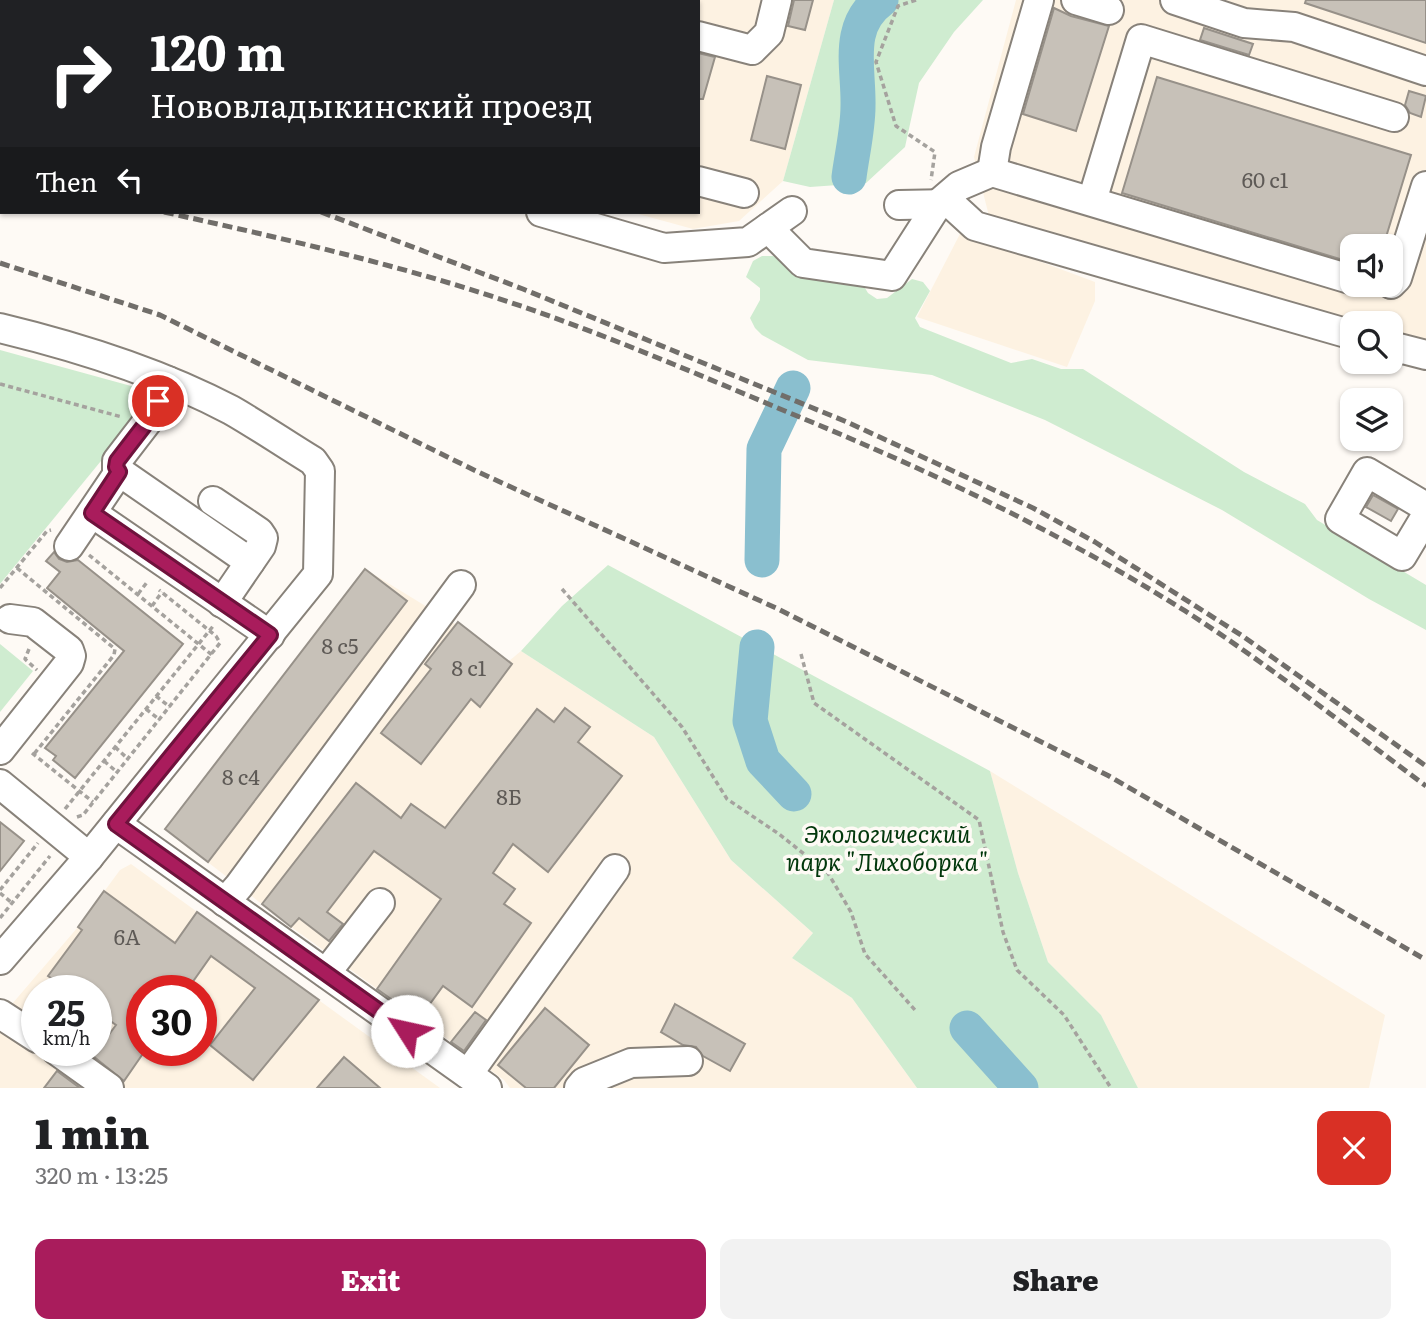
<!DOCTYPE html>
<meta charset="utf-8">
<style>
:root{--surface:#fff;--page:#f2f2f2;--text:#202124;--muted:#757577;--accent:#a91c5c}
body{margin:0;font-family:Literata,serif;background:var(--page);color:var(--text);height:100vh;display:flex;flex-direction:column;font-size:26px;white-space:nowrap}
*{box-sizing:border-box;margin:0}
p{font-size:23px;color:var(--muted)}
.icon{flex:none;width:38px;height:38px;fill:none;stroke:currentColor;stroke-width:2;stroke-linecap:round;stroke-linejoin:round}
.map{position:relative;height:1088px;overflow:hidden}
.side{display:flex;flex-direction:column;background:var(--surface);flex:1}
.side>*{flex:none}
.guide{position:absolute;left:0px;top:0px;width:700px;height:214px;box-shadow:0 2px 5px #0004;background:#202124;color:#fff;overflow:hidden}
.fabs{position:absolute;left:1340px;top:234px;display:grid;gap:14px}
.fabs a{display:grid;place-items:center;width:63px;height:63px;border-radius:14px;background:var(--surface);box-shadow:0 2px 5px #0004;font-size:35px}
.speed{position:absolute;left:21px;top:975px;display:flex;gap:14px;font-size:35px;font-weight:700;text-align:center}
.speed>*{display:grid;place-content:center;width:91px;height:91px;border-radius:50%;background:var(--surface);box-shadow:0 2px 5px #0004;line-height:1}
.speed small{font-size:18px;font-weight:400}
.speed .limit{border:10px solid #d22;background:#fff;color:#111}
.pin{position:absolute;display:grid;place-items:center;width:60px;height:60px;color:#fff;margin:-30px;border:4px solid #fff;border-radius:50%;box-shadow:0 2px 7px #0007}
.me{position:absolute;width:77px;margin:-38px;rotate:305deg;stroke-linejoin:round;filter:drop-shadow(0 0 5px #0008)}
.turn{display:flex;align-items:center;gap:24px;height:147px;padding:0 35px;font-size:32px}
.turn .icon{width:91px;height:91px;stroke-width:2.5}
.turn b{display:block;font-size:49px;line-height:60px}
.then{display:flex;align-items:center;height:66px;padding:0 35px;background:#0003;gap:14px;font-size:26px}
.round{display:grid;place-items:center;flex:none;width:74px;height:74px;border-radius:14px;background:var(--page)}
.head{display:flex;align-items:center;justify-content:space-between;height:119px;padding:0 35px}
h1{font-size:42px;font-weight:800;line-height:52px}
.cta{display:flex;gap:14px;margin-top:auto;padding:14px 35px}
.cta a{flex:1;height:80px;border-radius:14px;background:var(--accent);color:#fff;font-size:28px;font-weight:800;line-height:80px;text-align:center}
.cta a+a{background:var(--page);color:var(--text)}
.map>svg:first-child{display:block}
.built{fill:#fdf2e2;fill-rule:evenodd}
.green{fill:#cfecd0}
.lines{fill:none;stroke-linecap:round;stroke-linejoin:round}
.river{stroke:#8abfcf;stroke-width:35}
.building{fill:#c7c1b8;stroke:#979189;stroke-width:2}
.minor-casing{stroke:#88827a;stroke-width:32}
.path{stroke:#a5a29e;stroke-width:3.5;stroke-dasharray:5 3.5;stroke-linecap:butt}
.minor{stroke:#fff;stroke-width:28}
.rail{stroke:#716e6a;stroke-width:5;stroke-dasharray:10 5;stroke-linecap:butt}
.route-casing{stroke:#6e123c;stroke-width:18}
.route{stroke:#a91c5c;stroke-width:12}
.labels{text-anchor:middle;dominant-baseline:central;stroke-width:7;stroke-linejoin:round;paint-order:stroke}
.number-label{font-size:21px;fill:#5e5a56}
.park-label{font-size:24px;font-style:italic;fill:#01370b;stroke:#fefaf5}
</style>
<div class="map">
<svg width="1426" height="1088" viewBox="0 0 1426 1088">
<rect width="100%" height="100%" fill="#fefaf5"/>
<g class="built">
<polygon points="90,0 834,0 783,181 739,221 693,229 631,212 698,212 698,2"/>
<path d="M 1016,0 L 1426,0 L 1426,342 L 1391,332 L 1391,324 L 1364,324 L 989,216 L 974,157 ZM 1353,247 L 1391,247 L 1391,285 L 1353,285 Z"/>
<polygon points="961,232 1095,282 1095,301 1067,367 917,317"/>
<polygon points="365,569 455,624 458,622 509,661 521,651 654,737 731,860 813,933 792,958 852,998 917,1088 510,1088 504,1080 294,929 165,829"/>
<polygon points="990,771 1385,1015 1369,1088 1138,1088 1101,1015 1048,962 1018,873"/>
<path d="M 131,864 L 440,1088 L 0,1088 L 0,1018 L 78,927 L 120,870 ZM 37,990 L 96,990 L 96,1050 L 37,1050 ZM 142,990 L 201,990 L 201,1050 L 142,1050 Z"/>
</g>
<g class="green">
<polygon points="834,0 983,0 954,32 919,83 905,147 866,183 810,187 783,181"/>
<polygon points="762,256 773,256 791,266 862,283 868,293 877,299 887,298 912,279 923,282 930,291 915,318 920,327 1011,363 1032,359 1061,369 1083,369 1244,472 1305,504 1317,520 1426,585 1426,630 1369,599 1222,510 1045,420 932,375 808,360 762,335 755,328 750,318 760,300 760,288 746,277 753,261"/>
<polygon points="0,350 142,389 128,428 0,584"/>
<polygon points="608,565 990,771 1018,873 1048,962 1101,1015 1138,1088 917,1088 852,998 792,958 813,933 731,860 654,737 521,651 562,606"/>
<polygon points="0,644 33,671 0,712"/>
</g>
<g class="lines">
<g class="river">
<path d="M 849,177 C 852,154 858,129 858,106 C 859,68 845,26 881,0"/>
<polyline points="762,560 764,449 793,388"/>
<polyline points="757,647 750,721 763,761 794,794"/>
<polyline points="967,1028 1021,1088"/>
</g>
</g>
<g class="building">
<polygon points="794,0 813,0 805,30 788,26"/>
<polygon points="1306,0 1426,0 1426,43 1305,3"/>
<polygon points="1054,8 1071,16 1109,26 1076,131 1023,114"/>
<polygon points="1204,28 1253,44 1249,55 1200,40"/>
<polygon points="698,53 715,57 703,99 698,99"/>
<polygon points="767,76 801,85 785,149 751,140"/>
<polygon points="1157,77 1411,155 1383,247 1353,247 1353,263 1122,193"/>
<polygon points="1409,91 1426,96 1421,117 1410,113 1405,105"/>
<polygon points="1373,495 1398,509 1391,521 1366,507"/>
<polygon points="54,552 59,559 67,562 78,560 183,644 75,778 53,760 56,756 45,748 124,651 47,588 60,572 46,561"/>
<polygon points="365,569 407,601 208,862 165,829"/>
<polygon points="458,622 512,664 480,707 471,699 421,764 381,733 431,669 425,664"/>
<polygon points="565,708 590,727 578,742 622,776 548,872 513,844 493,873 515,889 504,904 531,923 472,1007 443,986 419,1019 377,989 441,899 374,851 327,912 343,924 329,941 299,918 291,927 262,904 356,783 401,818 411,804 445,828 537,709 554,722"/>
<polygon points="0,822 24,841 0,871"/>
<polygon points="104,891 175,943 197,912 319,1000 253,1080 210,1045 255,988 211,956 187,990 142,990 142,1055 124,1081 93,1056 116,1025 96,1011 96,990 69,990 48,976 82,930 78,927"/>
<polygon points="675,1004 745,1044 730,1071 703,1056 696,1047 683,1045 661,1032"/>
<polygon points="545,1008 589,1045 554,1088 526,1088 498,1065"/>
<polygon points="475,1012 486,1020 464,1051 451,1042"/>
<polygon points="344,1057 380,1088 317,1088"/>
<polygon points="57,1071 80,1088 44,1088"/>
</g>
<g class="lines">
<defs>
<g id="minor">
<polyline points="52,0 58,2"/>
<polyline points="1076,0 1109,10"/>
<polyline points="1175,0 1244,23 1294,27 1426,71"/>
<polyline points="619,2 620,0"/>
<polyline points="698,36 752,50 769,33 777,0"/>
<polyline points="0,54 2,55"/>
<polyline points="992,172 996,147 1039,0"/>
<polyline points="698,181 744,193"/>
<polyline points="1092,201 1141,39 1394,117"/>
<polyline points="899,205 951,204 975,226 1353,335"/>
<polyline points="541,212 664,248 748,242 792,211"/>
<polyline points="768,228 803,263 892,276 938,204 959,186 992,172 1353,280"/>
<polyline points="1391,284 1397,278 1426,186"/>
<path d="M 0,328 C 79,347 159,372 231,410 C 259,426 285,444 313,461 L 320,471 L 318,574 L 89,857 L 0,960"/>
<polyline points="1391,346 1426,355"/>
<polyline points="168,381 147,422 117,461 117,470 250,562"/>
<polyline points="213,501 259,532 263,538 261,546 222,603"/>
<polyline points="1426,507 1367,472 1340,519 1402,556 1426,516"/>
<polyline points="92,513 270,635"/>
<polyline points="69,546 119,472"/>
<polyline points="0,750 69,663 71,656 69,650 33,622 10,619"/>
<polyline points="0,784 89,857"/>
<polyline points="116,824 487,1088"/>
<polyline points="225,902 239,886 461,585"/>
<polyline points="326,973 380,903"/>
<polyline points="0,1014 37,1038"/>
<polyline points="56,1050 109,1088"/>
<polyline points="468,1074 615,869"/>
<polyline points="579,1088 584,1082 631,1063 688,1061"/>
</g>
</defs>
<use href="#minor" class="minor-casing"/>
<g class="path">
<polyline points="916,0 898,6 876,62 896,126 935,152 931,180"/>
<polyline points="0,384 122,417"/>
<polyline points="89,555 212,655"/>
<polyline points="17,568 115,649 114,655 34,754"/>
<polyline points="0,588 47,531 51,530"/>
<polyline points="562,589 682,727 727,799 779,834 828,873 851,912 865,954 915,1010"/>
<polyline points="138,594 148,581"/>
<polyline points="152,606 162,592"/>
<polyline points="29,649 25,659 37,670"/>
<polyline points="801,654 814,703 979,820 1003,932 1017,970 1064,1015 1111,1088"/>
<polyline points="156,696 170,707"/>
<polyline points="146,709 160,720"/>
<polyline points="115,747 128,759"/>
<polyline points="32,753 93,802"/>
<polyline points="104,761 117,772"/>
<polyline points="65,809 214,625"/>
<polyline points="77,817 83,815 220,643 216,636 159,590"/>
<polyline points="0,890 38,843"/>
<polyline points="0,893 12,903"/>
<polyline points="0,918 50,856"/>
</g>
<use href="#minor" class="minor"/>
<g class="rail">
<polyline points="0,111 2,111"/>
<polyline points="0,174 2,175"/>
<path d="M 164,212 C 276,237 388,262 497,298 C 595,330 690,371 785,411 C 926,469 1065,534 1193,616 C 1273,668 1349,729 1426,786"/>
<polyline points="321,212 523,289 847,422 1033,508 1095,542 1241,635 1426,766"/>
<polyline points="0,263 160,315 476,471 776,608 1109,776 1426,960"/>
</g>
</g>
<g class="lines">
<defs>
<polyline id="route" points="158,401 147,422 117,461 116,467 119,472 92,513 270,635 116,824 407,1031"/>
</defs>
<use href="#route" class="route-casing"/>
<use href="#route" class="route"/>
</g>
<g class="labels">
<g class="number-label">
<text x="1265" y="178">60 с1</text>
<text x="340" y="644">8 с5</text>
<text x="469" y="666">8 с1</text>
<text x="241" y="775">8 с4</text>
<text x="509" y="795">8Б</text>
<text x="127" y="935">6А</text>
</g>
<g class="park-label">
<text x="887" y="832">Экологический<tspan x="887" dy="28">парк "Лихоборка"</tspan></text>
</g>
</g>
</svg>
<div class="fabs">
<a><svg class="icon" aria-label="sound" viewBox="0 0 24 24"><path d="M4 9h4l5-4v14l-5-4H4zM17 9q2 3 0 6"/></svg></a>
<a><svg class="icon" aria-label="search" viewBox="0 0 24 24"><circle cx="10" cy="10" r="6"/><path d="M15 15l6 6"/></svg></a>
<a><svg class="icon" aria-label="layers" viewBox="0 0 24 24"><path d="M12 4l9 5-9 5-9-5zM3 14l9 5 9-5"/></svg></a>
</div>
<div class="speed"><div>25<small>km/h</small></div><div class="limit">30</div></div>
<div class="pin" style="left:158px;top:401px;background:#d93025"><svg class="icon" aria-label="arrive" viewBox="0 0 24 24"><path d="M6 21V4h12l-3 4 3 4H6"/></svg></div>
<svg class="me" style="left:407px;top:1031px" viewBox="-20 -20 40 40"><circle r="19" fill="#fff"/><path d="M0-13L10 11 0 6-10 11z" fill="#a91c5c"/></svg>
<div class="guide">
<div class="turn"><svg class="icon" aria-label="right" viewBox="0 0 24 24"><path d="M7 20v-9h11M14 6l5 5-5 5"/></svg><div><b>120 m</b>Нововладыкинский проезд</div></div>
<div class="then">Then<svg class="icon" aria-label="left" viewBox="0 0 24 24"><path d="M17 20v-9H6M10 6l-5 5 5 5"/></svg></div>
</div>
</div>
<section class="side">
<div class="head"><div><h1>1 min</h1><p>320 m · 13:25</p></div><a class="round" style="background:#d93025;color:#fff"><svg class="icon" aria-label="close" viewBox="0 0 24 24"><path d="M6 6l12 12M18 6L6 18"/></svg></a></div>
<div class="cta"><a>Exit</a><a>Share</a></div>
</section>
